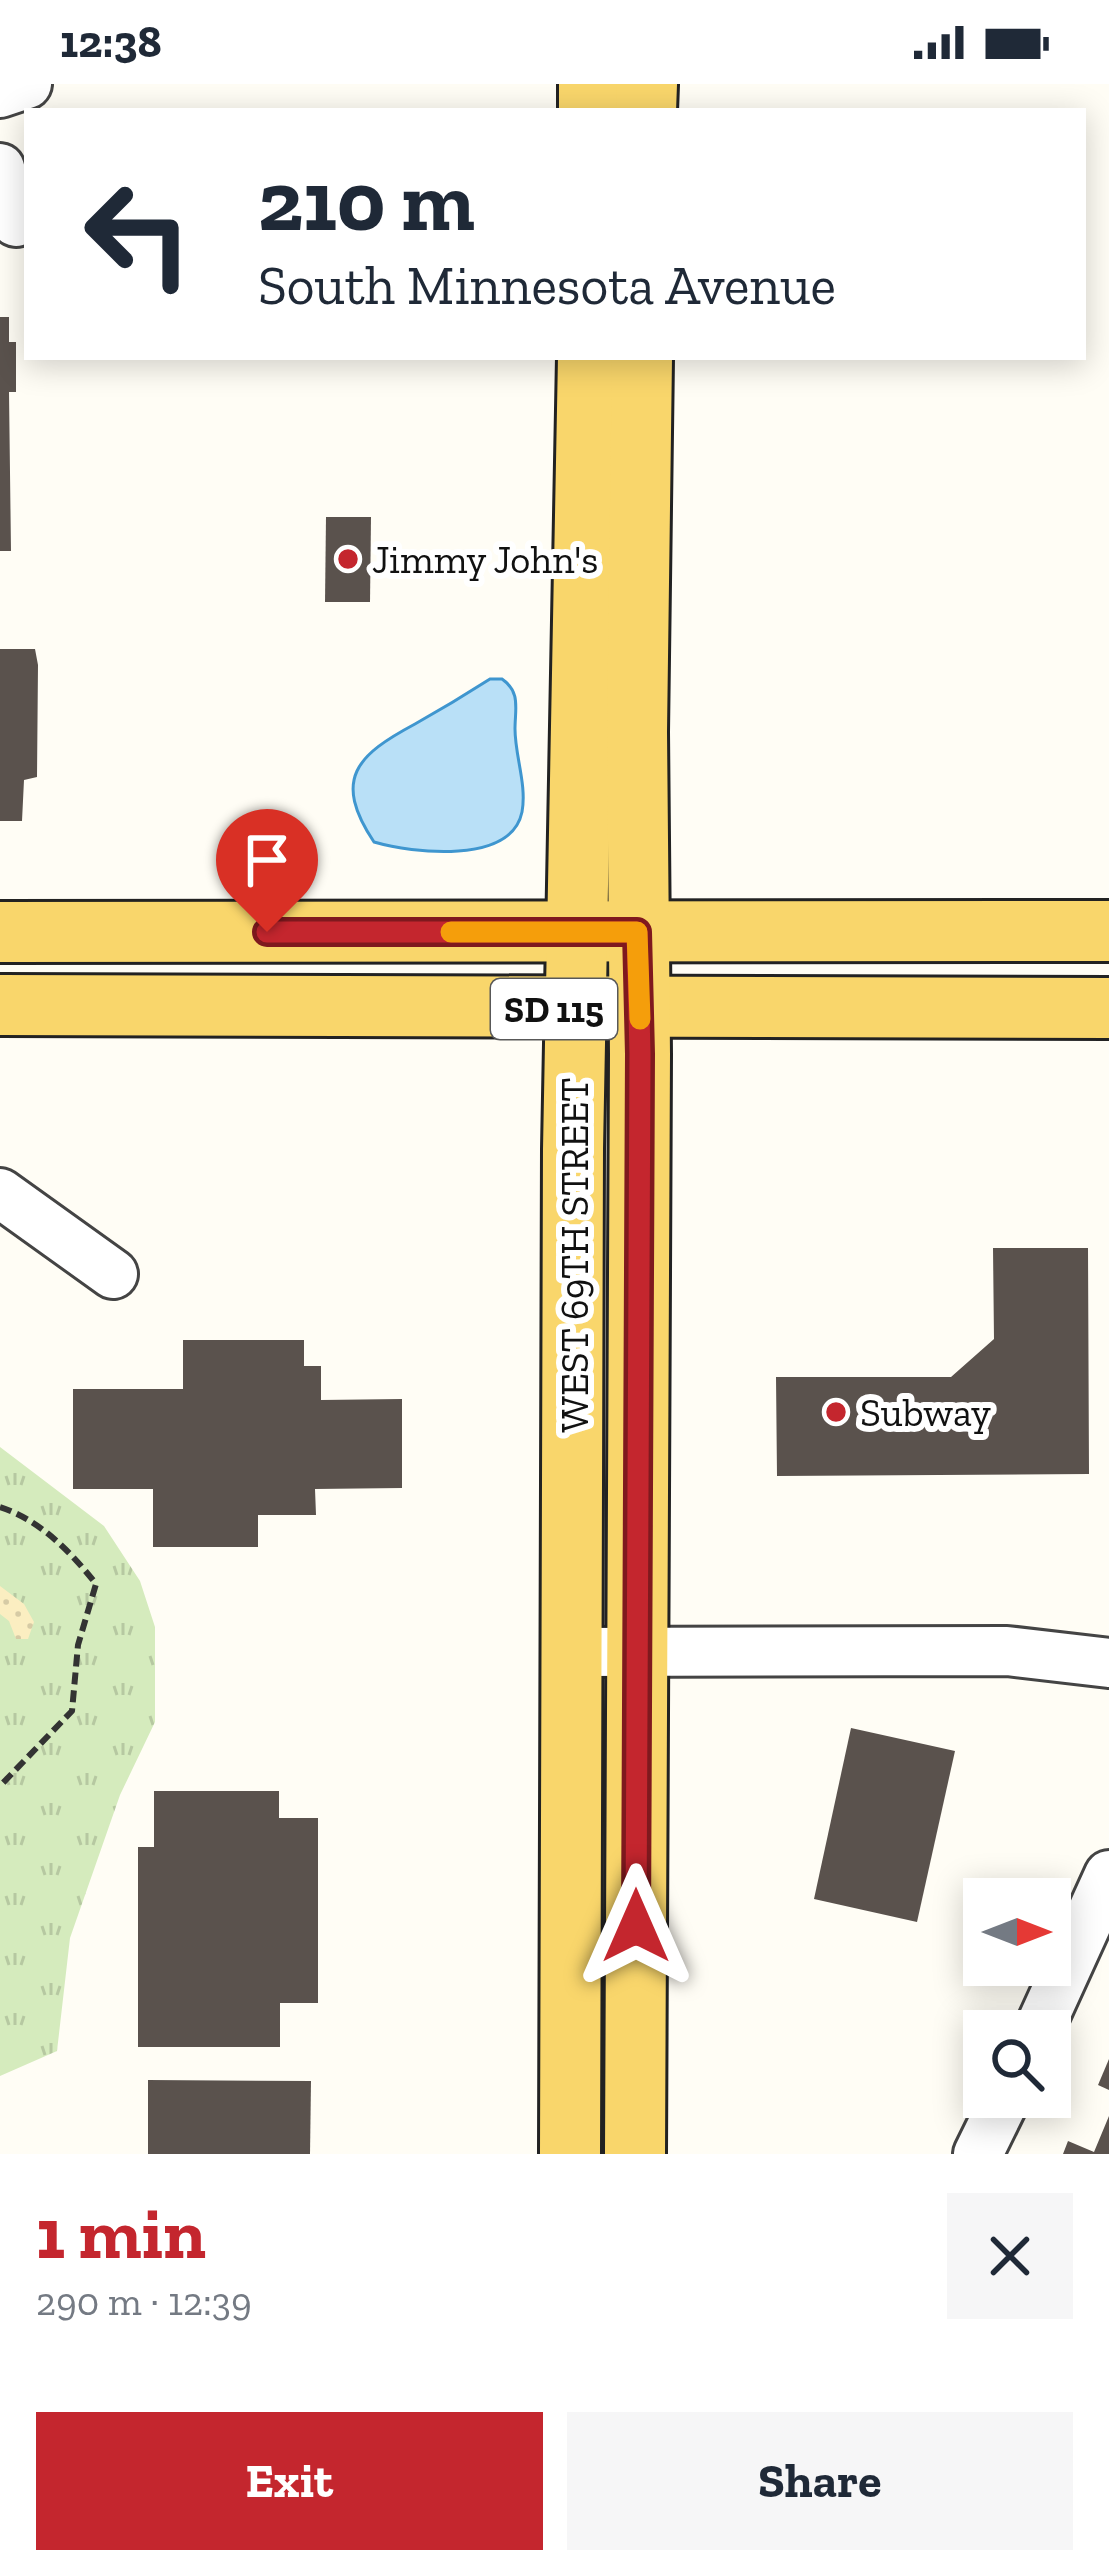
<!DOCTYPE html>
<meta charset="utf-8">
<style>
:root{--surface:#fff;--page:#f6f6f7;--text:#1f2937;--muted:#747a83;--accent:#c4262e}
body{margin:0;font-family:"Zilla Slab",serif;background:var(--page);color:var(--text);height:100vh;display:flex;flex-direction:column;font-size:45px;white-space:nowrap}
*{box-sizing:border-box;margin:0}
p{font-size:39px;color:var(--muted)}
.icon{flex:none;width:66px;height:66px;fill:none;stroke:currentColor;stroke-width:2;stroke-linecap:round;stroke-linejoin:round}
.map{position:relative;height:2070px;overflow:hidden}
.panel{display:flex;flex-direction:column;background:var(--surface);flex:1}
.panel>*{flex:none}
.guide{position:absolute;left:24px;top:24px;width:1062px;height:252px;border-radius:0px;box-shadow:0 6px 30px #0003;background:#fff;color:var(--text);overflow:hidden}
.needle{width:78px;rotate:90deg}
.buttons{position:absolute;left:963px;top:1794px;display:grid;gap:24px}
.buttons a{display:grid;place-items:center;width:108px;height:108px;border-radius:0px;background:var(--surface);box-shadow:0 6px 30px #0003;font-size:60px}
.pin{position:absolute;display:grid;place-items:center;width:102px;height:102px;color:#fff;margin:-123px -51px;border-radius:50% 50% 50% 0;rotate:-45deg;box-shadow:0 0 12px #0007}
.pin .icon{rotate:45deg}
.me{position:absolute;width:132px;margin:-66px;rotate:0deg;stroke-linejoin:round;filter:drop-shadow(0 0 9px #0008)}
.turn{display:flex;align-items:center;gap:42px;height:252px;padding:0 36px;font-size:54px}
.turn .icon{width:156px;height:156px;stroke-width:2.5}
.turn b{display:block;font-size:84px;line-height:102px}
.round{display:grid;place-items:center;flex:none;width:126px;height:126px;border-radius:0px;background:var(--page)}
.summary{display:flex;align-items:center;justify-content:space-between;height:204px;padding:0 36px}
h1{font-size:72px;font-weight:800;line-height:90px;color:var(--accent)}
.action{display:flex;gap:24px;margin-top:auto;padding:24px 36px}
.action a{flex:1;height:138px;border-radius:0px;background:var(--accent);color:#fff;font-size:48px;font-weight:800;line-height:138px;text-align:center}
.action a+a{background:var(--page);color:var(--text)}
.status{display:flex;justify-content:space-between;align-items:center;height:84px;padding:0 60px;background:var(--surface);direction:ltr}
.status svg{height:33px;fill:currentColor}
.map>svg:first-child{display:block}
.grass{fill:url(#grass-tufts)}
.sand{fill:url(#sand-dots)}
.water{fill:#b9e0f7;stroke:#3f96cf;stroke-width:3}
.building{fill:#5a524d}
.lines{fill:none;stroke-linecap:round;stroke-linejoin:round}
.minor-casing{stroke:#444;stroke-width:54}
.major-casing{stroke:#222;stroke-width:66}
.path{stroke:#333;stroke-width:6;stroke-dasharray:12 6;stroke-linecap:butt}
.minor{stroke:#fff;stroke-width:48}
.major{stroke:#f9d66b;stroke-width:60}
.route-casing{stroke:#7f191e;stroke-width:30}
.route{stroke:#c4262e;stroke-width:21}
.slow{stroke:#f59e0b;stroke-width:21}
.poi-dot{fill:#c4262e;stroke:#fff;stroke-width:4.5}
.labels{text-anchor:middle;dominant-baseline:central;stroke-width:12;stroke-linejoin:round;paint-order:stroke}
.shield{fill:#fff;stroke:#585858;stroke-width:3}
.shield-label{font-size:36px;font-weight:bold;fill:#111}
.poi-label{font-size:39px;fill:#111;stroke:#fff;text-anchor:start}
.street-label{font-size:39px;fill:#111;stroke:#fff}
</style>
<div class="status"><b>12:38</b><svg viewBox="0 0 49 12"><path d="M0 12V9h3v3zM5 12V6h3v6zM10 12V3h3v9zM15 12V0h3v12zM26 1h20v11H26zM47 4h2v5h-2z"/></svg></div>
<div class="map">
<svg width="1109" height="2070" viewBox="0 0 1109 2070">
<defs>
<pattern id="grass-tufts" width="24" height="20" patternUnits="userSpaceOnUse" patternTransform="scale(3)"><rect width="24" height="20" fill="#d5ebbd"/><path d="M3 7l-1-3M5 7V3M7 7l1-3M15 17l-1-3M17 17v-4M19 17l1-3" fill="none" stroke="#b6c8a1"/></pattern>
<pattern id="sand-dots" width="8" height="8" patternUnits="userSpaceOnUse" patternTransform="scale(3)"><rect width="8" height="8" fill="#fbeec1"/><path d="M2 2h.1M6 6h.1" fill="none" stroke="#d6cba5" stroke-width="1.8" stroke-linecap="round"/></pattern>
</defs>
<rect width="100%" height="100%" fill="#fffdf5"/>
<polygon class="grass" points="0,1363 104,1442 140,1497 155,1543 155,1638 120,1711 70,1854 57,1967 0,1992"/>
<polygon class="sand" points="0,1502 24,1520 34,1538 28,1555 16,1555 9,1537 0,1530"/>
<path class="water" d="M 490,595 L 502,595 C 521,608 515,625 515,645 C 515,672 527,701 522,728 C 511,781 412,769 374,758 C 332,695 357,671 415,640 C 440,626 465,611 490,595 Z"/>
<g class="building">
<polygon points="0,233 9,233 9,258 16,258 16,308 9,308 11,467 0,467"/>
<polygon points="326,433 371,433 370,518 325,518"/>
<polygon points="0,565 35,565 38,581 37,693 24,696 22,737 0,737"/>
<polygon points="993,1164 1088,1164 1089,1390 777,1392 776,1293 951,1293 994,1255"/>
<polygon points="183,1256 304,1256 304,1282 321,1282 321,1316 402,1315 402,1404 315,1405 316,1431 258,1431 258,1463 153,1463 153,1405 73,1405 73,1305 183,1305"/>
<polygon points="851,1644 955,1667 917,1838 814,1815"/>
<polygon points="154,1707 279,1707 279,1734 318,1734 318,1919 280,1919 280,1963 138,1963 138,1763 154,1763"/>
<polygon points="1109,1975 1109,2006 1098,2001"/>
<polygon points="148,1996 311,1997 310,2070 148,2070"/>
<polygon points="1109,2032 1109,2070 1063,2070 1068,2057 1094,2068"/>
</g>
<g class="lines">
<defs>
<g id="minor">
<polyline points="0,9 27,0"/>
<polyline points="0,84 16,138"/>
<polyline points="0,1109 113,1190"/>
<polyline points="573,1568 1007,1567 1109,1579"/>
<polyline points="1038,1947 1109,1791"/>
<polyline points="978,2070 1006,2013"/>
</g>
<g id="major">
<polyline points="589,27 589,0"/>
<polyline points="646,27 647,0"/>
<polyline points="0,848 1109,847"/>
<polyline points="0,921 1109,924"/>
<polyline points="570,2070 573,1065 588,273"/>
<polyline points="635,2070 640,970 637,648 642,273"/>
</g>
</defs>
<use href="#minor" class="minor-casing"/>
<use href="#major" class="major-casing"/>
<path class="path" d="M 0,1423 C 40,1436 71,1468 96,1500 L 78,1561 L 72,1627 L 0,1702"/>
<use href="#minor" class="minor"/>
<use href="#major" class="major"/>
</g>
<g class="lines">
<defs>
<polyline id="route" points="267,848 637,848 640,970 636,1842"/>
</defs>
<use href="#route" class="route-casing"/>
<use href="#route" class="route"/>
<polyline class="slow" points="451,848 637,848 640,935"/>
</g>
<g class="poi-dot">
<circle cx="348" cy="475" r="12"/>
<circle cx="836" cy="1328" r="12"/>
</g>
<g class="labels">
<rect class="shield" x="491" y="895" width="126" height="60" rx="9"/>
<g class="shield-label">
<text x="554" y="925">SD 115</text>
</g>
<g class="poi-label">
<text x="372" y="475">Jimmy John's</text>
<text x="860" y="1328">Subway</text>
</g>
<g class="street-label">
<text transform="translate(574 1171) rotate(-90)">WEST 69TH STREET</text>
</g>
</g>
</svg>
<div class="buttons">
<a><svg class="needle" viewBox="-14 -14 28 28"><path d="M0-13l5 13h-10z" fill="#e53935"/><path d="M0 13l5-13h-10z" fill="#747a83"/></svg></a>
<a><svg class="icon" aria-label="search" viewBox="0 0 24 24"><circle cx="10" cy="10" r="6"/><path d="M15 15l6 6"/></svg></a>
</div>
<div class="pin" style="left:267px;top:848px;background:#d93025"><svg class="icon" aria-label="arrive" viewBox="0 0 24 24"><path d="M6 21V4h12l-3 4 3 4H6"/></svg></div>
<svg class="me" style="left:636px;top:1842px" viewBox="-20 -20 40 40"><path d="M0-17L14 15 0 8-14 15z" fill="#c4262e" stroke="#fff" stroke-width="4"/></svg>
<div class="guide">
<div class="turn"><svg class="icon" aria-label="left" viewBox="0 0 24 24"><path d="M17 20v-9H6M10 6l-5 5 5 5"/></svg><div><b>210 m</b>South Minnesota Avenue</div></div>
</div>
</div>
<section class="panel">
<div class="summary"><div><h1>1 min</h1><p>290 m · 12:39</p></div><a class="round"><svg class="icon" aria-label="close" viewBox="0 0 24 24"><path d="M6 6l12 12M18 6L6 18"/></svg></a></div>
<div class="action"><a>Exit</a><a>Share</a></div>
</section>
